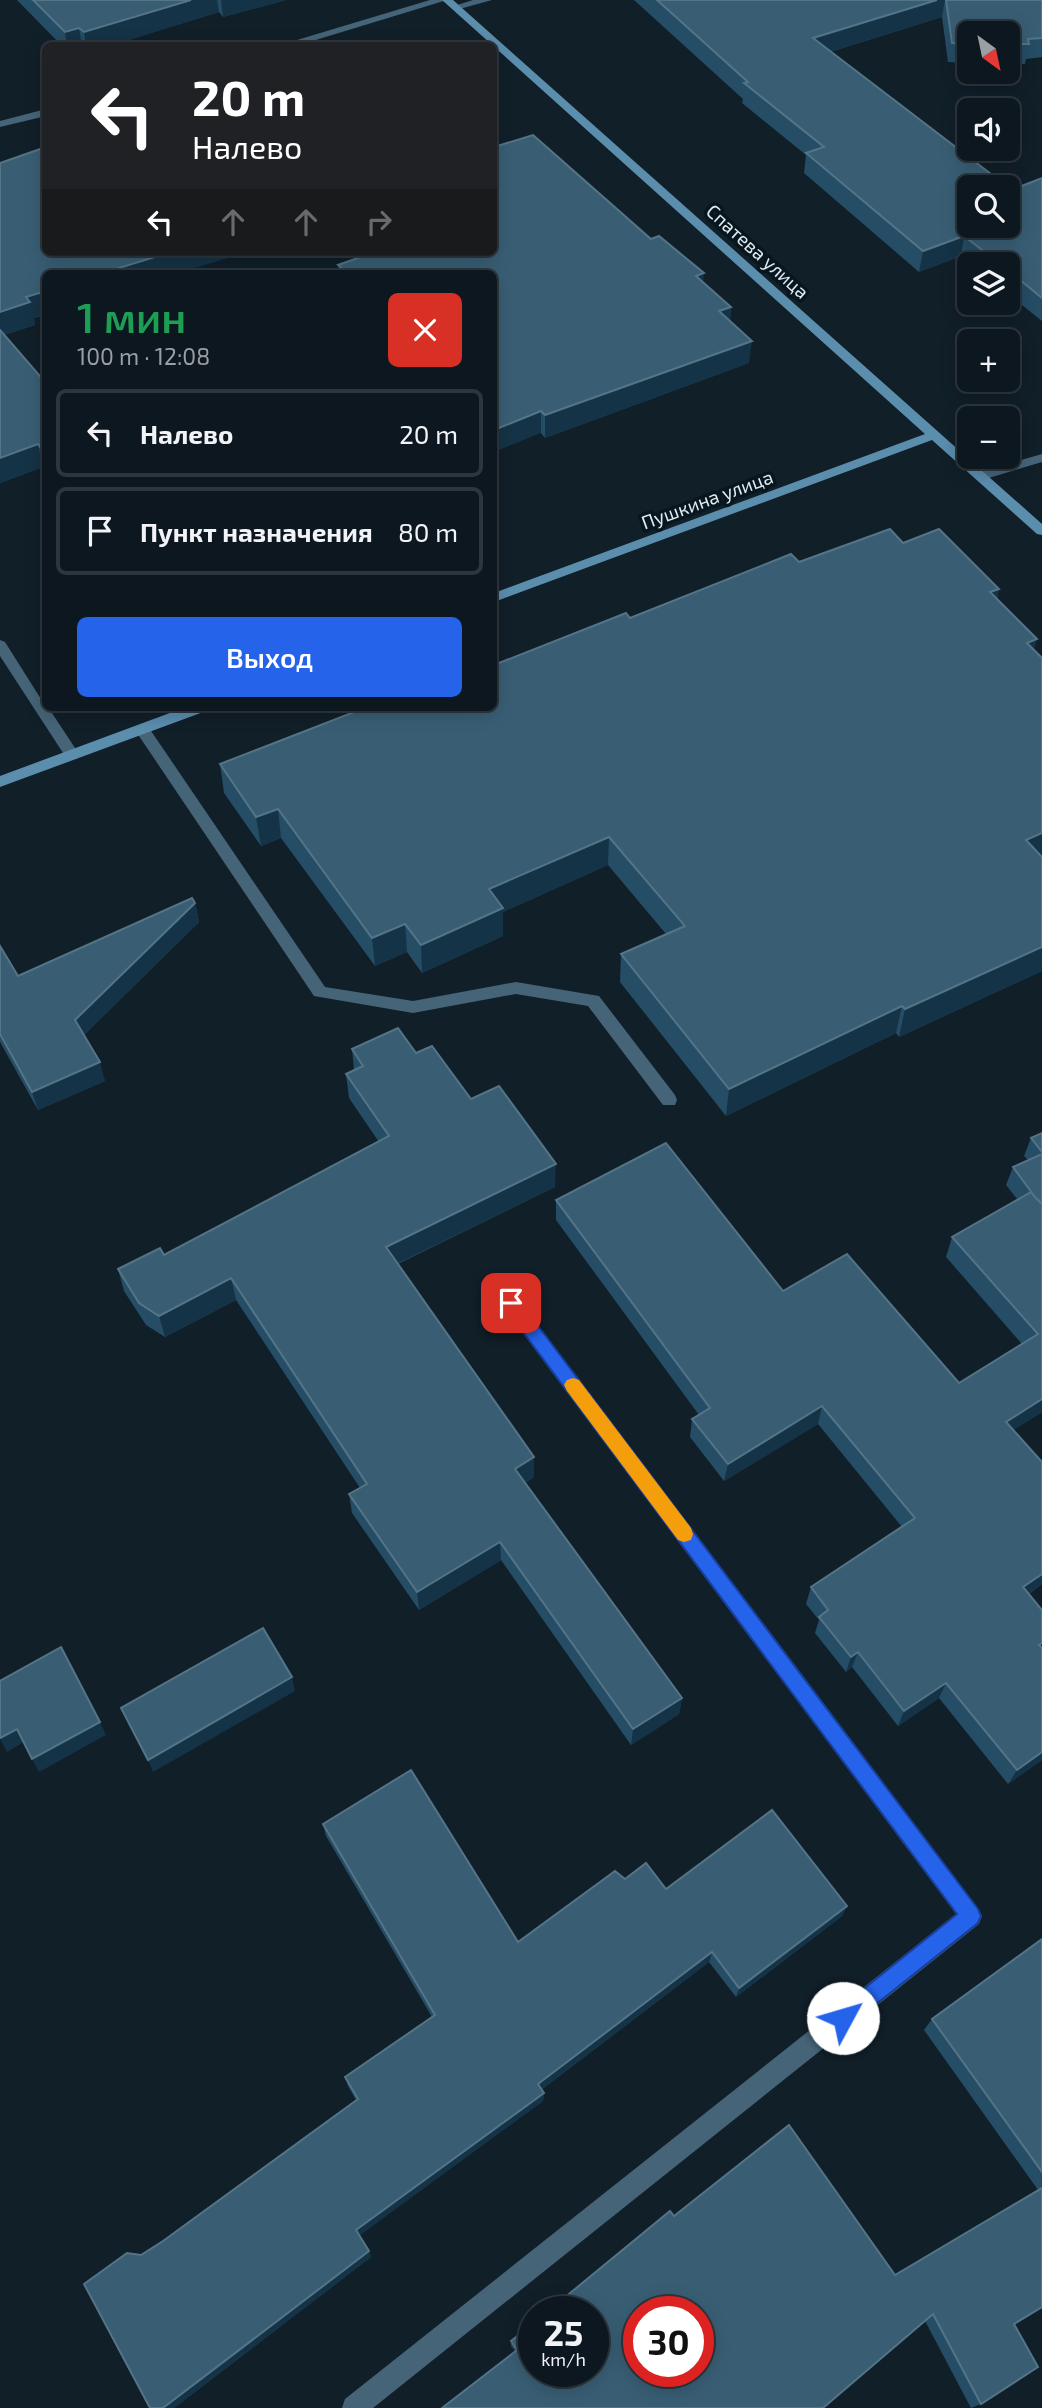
<!DOCTYPE html>
<html lang="ru">
<meta charset="utf-8">
<style>
:root{--surface:#0d171f;--page:#162028;--text:#f1f3f6;--muted:#9a9fa4;--line:#2d363d;--accent:#2563eb}
body{margin:0;font-family:"Exo 2",sans-serif;background:var(--page);color:var(--text);height:100vh;display:flex;flex-direction:column;font-size:26px;white-space:nowrap}
*{box-sizing:border-box;margin:0}
p{font-size:23px;color:var(--muted)}
.icon{flex:none;width:38px;height:38px;fill:none;stroke:currentColor;stroke-width:2;stroke-linecap:round;stroke-linejoin:round}
.map{position:relative;flex:1;overflow:hidden}
.details{position:absolute;left:42px;top:270px;width:455px;height:441px;display:flex;flex-direction:column;background:var(--surface);border-radius:10px;box-shadow:0 4px 18px #0003,0 0 0 2px var(--line)}
.details>*{flex:none}
.hud{position:absolute;left:42px;top:42px;width:455px;height:214px;border-radius:10px;box-shadow:0 4px 18px #0003,0 0 0 2px var(--line);background:#202124;color:#fff;overflow:hidden}
.needle{width:46px;rotate:147deg}
.tools{position:absolute;left:957px;top:21px;display:grid;gap:14px}
.tools a{display:grid;place-items:center;width:63px;height:63px;border-radius:10px;background:var(--surface);box-shadow:0 4px 18px #0003,0 0 0 2px var(--line);font-size:35px}
.speed{position:absolute;left:518px;top:2296px;display:flex;gap:14px;font-size:35px;font-weight:700;text-align:center}
.speed>*{display:grid;place-content:center;width:91px;height:91px;border-radius:50%;background:var(--surface);box-shadow:0 4px 18px #0003,0 0 0 2px var(--line);line-height:1}
.speed small{font-size:18px;font-weight:400}
.speed .limit{border:10px solid #d22;background:#fff;color:#111}
.pin{position:absolute;display:grid;place-items:center;width:60px;height:60px;color:#fff;margin:-30px;border-radius:14px;box-shadow:0 4px 10px #0006}
.me{position:absolute;width:77px;margin:-38px;rotate:51deg;stroke-linejoin:round;filter:drop-shadow(0 0 5px #0008)}
.turn{display:flex;align-items:center;gap:24px;height:147px;padding:0 35px;font-size:32px}
.turn .icon{width:91px;height:91px;stroke-width:2.5}
.turn b{display:block;font-size:49px;line-height:60px}
.lanes{display:flex;align-items:center;height:66px;padding:0 35px;background:#0003;justify-content:center;gap:35px;direction:ltr}
.lanes .off{opacity:.35}
.round{display:grid;place-items:center;flex:none;width:74px;height:74px;border-radius:10px;background:var(--page)}
.head{display:flex;align-items:center;justify-content:space-between;height:119px;padding:0 35px}
h1{font-size:42px;font-weight:600;line-height:52px;color:#1e9e55}
.action{display:flex;gap:14px;margin-top:auto;padding:14px 35px}
.action a{flex:1;height:80px;border-radius:10px;background:var(--accent);color:#fff;font-size:28px;font-weight:600;line-height:80px;text-align:center}
ul{padding:0;list-style:none}
li{display:flex;align-items:center;gap:21px;height:88px;margin:0 14px 10px;padding:0 21px;border:4px solid var(--line);border-radius:10px}
li div{flex:1}
li b{display:block;font-size:26px}
li em{font-style:normal}
.map>svg:first-child{display:block}
.lines{fill:none;stroke-linecap:round;stroke-linejoin:round}
.lane{fill:#466478;fill-rule:evenodd}
.street{fill:#466478;fill-rule:evenodd}
.secondary{fill:#5b8dad;fill-rule:evenodd}
.wall{fill:#254d65}
.shaded-wall{fill:#153346}
.building{fill:#395e74;stroke:#547487;stroke-width:2;fill-rule:evenodd}
.route{fill:#2563eb;stroke:#184099;stroke-width:2}
.slow{fill:#f59e0b}
.labels{text-anchor:middle;dominant-baseline:central;stroke-width:7;stroke-linejoin:round;paint-order:stroke}
.far-street-label{font-size:19px;fill:#e1eaf1;stroke:#08161f}
</style>
<div class="map">
<svg width="1042" height="2408" viewBox="0 0 1042 2408">
<rect width="100%" height="100%" fill="#111f29"/>
<g class="lines">
<polygon class="lane" points="142,724 147,725 325,987 413,1001 516,982 599,996 675,1095 677,1100 675,1105 663,1105 588,1006 516,994 413,1013 314,996 137,733 135,729"/>
<g class="street">
<polygon points="430,0 447,0 296,46 277,46"/>
<polygon points="473,0 492,0 456,10 451,7"/>
<polygon points="46,109 46,116 0,127 0,121"/>
<polygon points="1042,454 1042,462 982,480 975,476 977,473"/>
<polygon points="0,640 5,642 46,707 48,707 77,751 79,755 77,759 67,759 0,656"/>
<polygon points="511,1295 517,1298 982,1916 979,1924 373,2408 342,2408 345,2399 956,1914 505,1308 502,1303 505,1298"/>
</g>
<g class="secondary">
<polygon points="442,0 453,0 1042,524 1042,535 1037,534 932,440 494,602 494,593 925,434"/>
<polygon points="186,707 208,707 206,711 0,787 0,776"/>
</g>
</g>
<g class="wall">
<polygon points="17,0 286,0 223,17 219,12 109,46 62,46"/>
<polygon points="634,0 1042,0 1042,57 1026,59 1025,64 1008,64 1008,33 970,33 970,63 948,62 942,17 830,52 1018,195 1019,187 1042,178 1042,321 1008,294 1008,264 971,264 961,256 919,272 804,173 806,155 742,103 743,99"/>
<polygon points="0,163 46,273 46,315 34,318 35,325 4,335 46,383 46,471 43,467 0,483"/>
<polygon points="651,239 703,282 731,307 730,321 749,363 545,438 541,433 494,273 339,273 338,265"/>
<polygon points="903,543 999,589 997,599 1034,650 1042,658 1042,971 899,1037 896,1033 726,1116 620,982 621,954 666,934 608,865 503,912 503,936 422,973 407,952 375,966 281,838 261,846 224,793 220,764 499,663 799,562"/>
<polygon points="195,903 199,922 84,1035 105,1081 38,1110 0,1042 0,946 18,976"/>
<polygon points="352,1049 416,1053 471,1099 555,1187 398,1264 534,1477 525,1483 682,1698 679,1714 631,1745 501,1560 419,1610 352,1513 349,1494 360,1488 236,1300 165,1337 146,1325 124,1291 118,1269 164,1255 379,1142 349,1098 346,1074 354,1070"/>
<polygon points="1042,1133 1042,1412 1013,1430 1042,1584 1029,1594 1042,1760 1008,1784 939,1698 898,1726 852,1667 846,1672 815,1633 819,1620 806,1604 811,1587 902,1527 818,1424 724,1481 690,1437 692,1419 699,1415 556,1220 556,1200 783,1291 959,1383 1022,1344 946,1257 952,1237 1018,1200 1006,1185 1013,1167 1028,1160 1024,1156 1031,1138"/>
<polygon points="323,1824 518,1942 625,1879 666,1889 847,1906 842,1916 736,1997 709,1962 541,2090 544,2093 543,2101 359,2235 371,2257 174,2408 150,2408 141,2255 163,2241 356,2100 348,2086 345,2077 432,2017 326,1836"/>
<polygon points="1042,1939 1042,2307 1014,2324 981,2404 971,2408 925,2321 515,2351 511,2346 511,2341 674,2216 895,2275 1038,2190 924,2030 932,2019"/>
</g>
<g class="shaded-wall">
<polygon points="191,0 217,0 219,12 109,46 86,46 84,32"/>
<polygon points="221,0 286,0 223,17"/>
<polygon points="937,0 945,0 942,17 810,58 813,38"/>
<polygon points="79,28 82,46 67,46 65,32"/>
<polygon points="964,236 961,256 919,272 923,251"/>
<polygon points="171,252 247,252 179,273 103,273"/>
<polygon points="704,273 702,296 696,276"/>
<polygon points="46,291 46,315 34,318 35,325 0,336 0,312 26,297"/>
<polygon points="731,307 729,330 719,311"/>
<polygon points="752,341 749,363 545,438 545,415"/>
<polygon points="541,411 541,433 494,452 494,430"/>
<polygon points="38,444 43,467 0,483 0,458"/>
<polygon points="999,589 992,618 990,592"/>
<polygon points="1037,639 1029,669 1027,643"/>
<polygon points="278,809 281,838 261,846 256,817"/>
<polygon points="1042,833 1042,857 1026,840"/>
<polygon points="609,837 608,865 503,912 503,936 422,973 421,945 489,889"/>
<polygon points="195,903 199,922 80,1039 75,1020"/>
<polygon points="405,924 407,952 375,966 372,938"/>
<polygon points="1042,947 1042,971 899,1037 905,1009"/>
<polygon points="902,1006 896,1033 726,1116 729,1089"/>
<polygon points="100,1062 105,1081 38,1110 32,1092"/>
<polygon points="556,1164 555,1187 388,1268 386,1247"/>
<polygon points="231,1278 236,1300 165,1337 159,1316"/>
<polygon points="1042,1399 1042,1412 998,1440 1006,1422"/>
<polygon points="822,1406 818,1424 724,1481 728,1464"/>
<polygon points="534,1457 534,1477 515,1489 515,1469"/>
<polygon points="500,1542 501,1560 419,1610 417,1592"/>
<polygon points="1042,1574 1042,1584 1015,1603 1023,1587"/>
<polygon points="858,1652 852,1667 846,1672 851,1657"/>
<polygon points="292,1677 295,1691 153,1772 148,1760"/>
<polygon points="946,1683 939,1698 898,1726 904,1711"/>
<polygon points="682,1698 679,1714 631,1745 633,1729"/>
<polygon points="100,1722 106,1735 39,1772 32,1759"/>
<polygon points="17,1729 24,1742 7,1752 0,1738"/>
<polygon points="1042,1752 1042,1760 1008,1784 1017,1770"/>
<polygon points="847,1906 842,1916 736,1997 739,1988"/>
<polygon points="712,1952 709,1962 538,2092 538,2084"/>
<polygon points="544,2093 543,2101 359,2236 356,2230"/>
<polygon points="369,2251 371,2257 174,2408 163,2408"/>
</g>
<g class="building">
<polygon points="33,0 191,0 84,32 79,28 65,32"/>
<polygon points="657,0 937,0 813,38 1008,187 970,187 970,226 1008,226 1008,188 1021,197 1019,187 1042,178 1042,298 1008,270 1008,264 1000,264 964,236 923,251 806,153 824,147 744,83 748,82"/>
<polygon points="946,0 1042,0 1042,38 1028,39 1029,44 1008,44 1008,33 970,33 970,43 952,43"/>
<polygon points="533,135 651,239 659,236 704,273 696,276 731,307 719,311 752,341 545,415 541,411 494,430 494,273 347,273 338,265 375,252 494,252 494,147"/>
<polygon points="46,147 46,252 171,252 103,273 46,273 46,291 26,297 30,302 0,312 0,163"/>
<polygon points="0,330 46,383 46,455 38,444 0,458"/>
<polygon points="890,529 903,543 939,529 999,589 990,592 1037,639 1027,643 1042,658 1042,833 1026,840 1042,857 1042,947 905,1009 902,1006 729,1089 621,954 685,926 609,837 489,889 503,908 421,945 405,924 372,938 278,809 256,817 220,764 367,707 494,707 494,658 495,658 499,663 626,613 630,618 791,554 799,562"/>
<polygon points="192,898 195,903 75,1020 100,1062 32,1092 0,1034 0,946 18,976"/>
<polygon points="398,1028 416,1053 432,1046 471,1099 499,1086 556,1164 386,1247 534,1457 515,1469 682,1698 633,1729 500,1542 417,1592 349,1494 367,1484 231,1278 159,1316 139,1303 118,1269 160,1248 164,1255 389,1136 346,1074 363,1066 352,1049"/>
<polygon points="1042,1133 1042,1152 1031,1138"/>
<polygon points="666,1143 783,1291 847,1254 959,1383 1038,1334 952,1237 1031,1192 1042,1204 1042,1399 1006,1422 1042,1462 1042,1574 1023,1587 1042,1610 1042,1643 1039,1645 1042,1648 1042,1752 1017,1770 946,1683 904,1711 858,1652 851,1657 819,1617 828,1610 811,1587 915,1518 822,1406 728,1464 692,1419 710,1408 556,1200"/>
<polygon points="1042,1154 1042,1204 1035,1197 1013,1167"/>
<polygon points="263,1628 292,1677 148,1760 121,1708"/>
<polygon points="61,1647 100,1722 32,1759 17,1729 0,1738 0,1681"/>
<polygon points="411,1770 518,1942 615,1871 625,1879 646,1863 666,1889 772,1810 847,1906 739,1988 712,1952 538,2084 544,2093 356,2230 369,2251 163,2408 150,2408 84,2284 127,2253 141,2255 163,2241 358,2099 345,2077 435,2015 323,1824"/>
<polygon points="1042,1939 1042,2172 932,2019"/>
<path d="M 789,2125 L 895,2275 L 1042,2188 L 1042,2307 L 1014,2324 L 1038,2367 L 981,2404 L 933,2314 L 823,2408 L 442,2408 L 517,2350 L 511,2341 L 534,2323 L 534,2371 L 593,2371 L 593,2312 L 547,2312 L 670,2211 L 674,2216 ZM 639,2312 L 698,2312 L 698,2371 L 639,2371 Z"/>
</g>
<polygon class="route" points="511,1296 517,1298 978,1909 981,1916 978,1923 850,2025 843,2028 836,2025 833,2018 836,2011 957,1914 505,1308 503,1303 505,1298"/>
<polygon class="slow" points="573,1378 579,1380 691,1528 693,1534 691,1540 684,1542 678,1540 567,1391 564,1385 567,1380"/>
<g class="labels">
<g class="far-street-label">
<text transform="translate(758 251) rotate(42)">Спатева улица</text>
<text transform="translate(707 499) rotate(-20)">Пушкина улица</text>
</g>
</g>
</svg>
<div class="tools">
<a><svg class="needle" viewBox="-14 -14 28 28"><path d="M0-13l5 13h-10z" fill="#e53935"/><path d="M0 13l5-13h-10z" fill="#9a9fa4"/></svg></a>
<a><svg class="icon" aria-label="sound" viewBox="0 0 24 24"><path d="M4 9h4l5-4v14l-5-4H4zM17 9q2 3 0 6"/></svg></a>
<a><svg class="icon" aria-label="search" viewBox="0 0 24 24"><circle cx="10" cy="10" r="6"/><path d="M15 15l6 6"/></svg></a>
<a><svg class="icon" aria-label="layers" viewBox="0 0 24 24"><path d="M12 4l9 5-9 5-9-5zM3 14l9 5 9-5"/></svg></a>
<a>+</a>
<a>−</a>
</div>
<div class="speed"><div>25<small>km/h</small></div><div class="limit">30</div></div>
<div class="pin" style="left:511px;top:1303px;background:#d93025"><svg class="icon" aria-label="arrive" viewBox="0 0 24 24"><path d="M6 21V4h12l-3 4 3 4H6"/></svg></div>
<svg class="me" style="left:843px;top:2018px" viewBox="-20 -20 40 40"><circle r="19" fill="#fff"/><path d="M0-13L10 11 0 6-10 11z" fill="#2563eb"/></svg>
<div class="hud">
<div class="turn"><svg class="icon" aria-label="left" viewBox="0 0 24 24"><path d="M17 20v-9H6M10 6l-5 5 5 5"/></svg><div><b>20 m</b>Налево</div></div>
<div class="lanes"><svg class="icon" aria-label="left" viewBox="0 0 24 24"><path d="M17 20v-9H6M10 6l-5 5 5 5"/></svg><svg class="icon off" aria-label="ahead" viewBox="0 0 24 24"><path d="M12 20V5M6 11l6-6 6 6"/></svg><svg class="icon off" aria-label="ahead" viewBox="0 0 24 24"><path d="M12 20V5M6 11l6-6 6 6"/></svg><svg class="icon off" aria-label="right" viewBox="0 0 24 24"><path d="M7 20v-9h11M14 6l5 5-5 5"/></svg></div>
</div>
<section class="details">
<div class="head"><div><h1>1 мин</h1><p>100 m · 12:08</p></div><a class="round" style="background:#d93025;color:#fff"><svg class="icon" aria-label="close" viewBox="0 0 24 24"><path d="M6 6l12 12M18 6L6 18"/></svg></a></div>
<ul>
<li><svg class="icon" aria-label="left" viewBox="0 0 24 24"><path d="M17 20v-9H6M10 6l-5 5 5 5"/></svg><div><b>Налево</b></div><em>20 m</em></li>
<li><svg class="icon" aria-label="arrive" viewBox="0 0 24 24"><path d="M6 21V4h12l-3 4 3 4H6"/></svg><div><b>Пункт назначения</b></div><em>80 m</em></li>
</ul>
<div class="action"><a>Выход</a></div>
</section>
</div>
